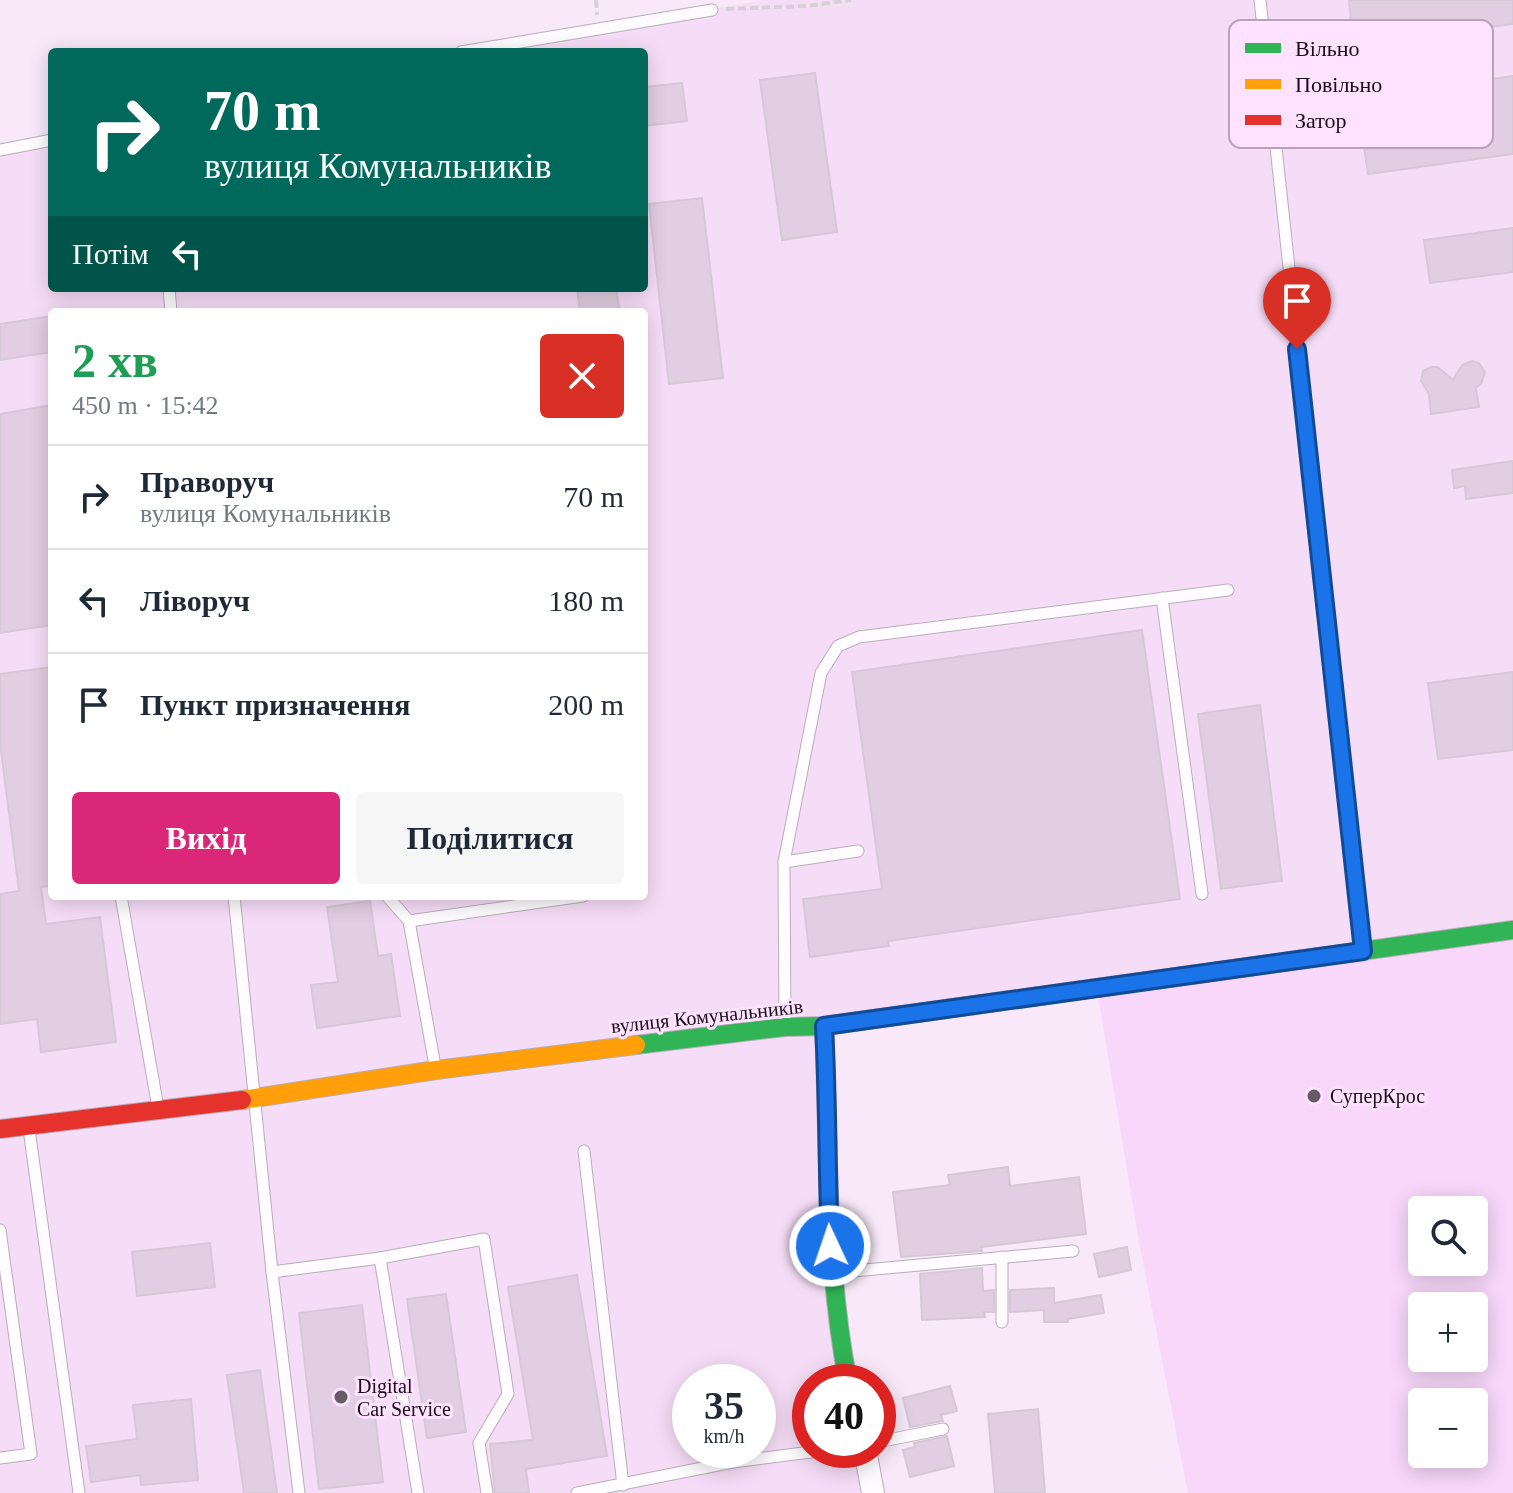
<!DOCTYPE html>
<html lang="uk">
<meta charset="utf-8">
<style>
:root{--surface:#fff;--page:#f6f6f7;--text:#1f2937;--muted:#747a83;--line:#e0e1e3;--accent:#db2777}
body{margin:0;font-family:Georgia,serif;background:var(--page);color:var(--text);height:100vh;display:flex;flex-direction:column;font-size:30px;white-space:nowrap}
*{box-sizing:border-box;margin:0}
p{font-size:26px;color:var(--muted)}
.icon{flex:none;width:44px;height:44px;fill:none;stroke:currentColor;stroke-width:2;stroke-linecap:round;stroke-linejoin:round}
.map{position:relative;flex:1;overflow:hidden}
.sheet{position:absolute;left:48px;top:308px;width:600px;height:592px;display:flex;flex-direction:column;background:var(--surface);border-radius:8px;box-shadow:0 4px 20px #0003}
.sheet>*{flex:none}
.banner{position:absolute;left:48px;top:48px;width:600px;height:244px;border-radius:8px;box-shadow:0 4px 20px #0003;background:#00695c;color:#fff;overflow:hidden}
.controls{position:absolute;left:1408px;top:1196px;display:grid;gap:16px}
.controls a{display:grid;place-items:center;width:80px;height:80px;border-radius:8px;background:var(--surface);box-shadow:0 4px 20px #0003;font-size:40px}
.speed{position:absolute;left:672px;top:1364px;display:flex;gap:16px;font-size:40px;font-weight:700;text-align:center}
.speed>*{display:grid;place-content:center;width:104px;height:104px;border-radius:50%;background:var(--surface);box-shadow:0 4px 20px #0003;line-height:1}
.speed small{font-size:20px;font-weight:400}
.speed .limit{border:12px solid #d22;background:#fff;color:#111}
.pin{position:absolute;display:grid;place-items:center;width:68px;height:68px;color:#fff;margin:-82px -34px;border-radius:50% 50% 50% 0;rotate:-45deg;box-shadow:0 0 8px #0007}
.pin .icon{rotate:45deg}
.me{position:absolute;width:88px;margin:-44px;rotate:357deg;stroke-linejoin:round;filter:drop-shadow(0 0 6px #0008)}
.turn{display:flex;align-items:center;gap:28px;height:168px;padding:0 24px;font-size:36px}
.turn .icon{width:104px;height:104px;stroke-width:2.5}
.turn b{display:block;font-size:56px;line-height:68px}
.then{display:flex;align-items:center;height:76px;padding:0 24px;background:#0003;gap:16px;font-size:30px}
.round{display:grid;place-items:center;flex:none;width:84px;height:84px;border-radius:8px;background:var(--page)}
.headline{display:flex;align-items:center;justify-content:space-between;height:136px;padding:0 24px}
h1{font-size:48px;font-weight:700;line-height:60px;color:#1e9e55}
.action{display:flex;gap:16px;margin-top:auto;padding:16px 24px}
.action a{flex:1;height:92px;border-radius:8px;background:var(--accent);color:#fff;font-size:32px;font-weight:700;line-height:92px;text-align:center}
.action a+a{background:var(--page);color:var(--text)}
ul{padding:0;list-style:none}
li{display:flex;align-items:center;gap:24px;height:104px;padding:0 24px;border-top:2px solid var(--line)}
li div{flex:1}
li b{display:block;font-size:30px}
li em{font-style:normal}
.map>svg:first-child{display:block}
.built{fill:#f6ddf7;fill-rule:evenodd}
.green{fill:#f8d7fa;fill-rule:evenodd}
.building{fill:#e2cee3;stroke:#d5c9d6;stroke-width:2}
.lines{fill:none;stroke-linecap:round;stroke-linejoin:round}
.lane-casing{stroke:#b9adb9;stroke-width:13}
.street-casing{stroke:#b9adb9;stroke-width:24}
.fast-casing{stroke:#b9adb9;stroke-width:20}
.slow-casing{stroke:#b9adb9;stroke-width:20}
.jam-casing{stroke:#b9adb9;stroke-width:20}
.path{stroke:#d4d0d4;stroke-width:4;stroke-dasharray:8 4;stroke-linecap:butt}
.lane{stroke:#fefcfe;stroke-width:11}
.street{stroke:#fefcfe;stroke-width:22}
.fast{stroke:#30b455;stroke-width:18}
.slow{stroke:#ff9f0a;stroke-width:18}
.jam{stroke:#e5322d;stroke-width:18}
.route-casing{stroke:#114b97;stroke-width:20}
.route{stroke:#1a73e8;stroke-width:14}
.poi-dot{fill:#665a66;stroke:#fee2ff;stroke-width:3}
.labels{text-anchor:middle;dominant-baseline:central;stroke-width:6;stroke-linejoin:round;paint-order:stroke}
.street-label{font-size:20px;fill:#170e17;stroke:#fee2ff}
.poi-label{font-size:20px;fill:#170e17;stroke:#fee2ff;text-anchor:start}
.key{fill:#fee2ff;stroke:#b9a2b9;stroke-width:2}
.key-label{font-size:22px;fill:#170e17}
</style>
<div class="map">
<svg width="1513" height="1493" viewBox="0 0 1513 1493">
<rect width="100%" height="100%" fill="#f8e8f9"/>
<path class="built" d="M 766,0 L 1513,0 L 1513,927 L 821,1019 L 848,1382 L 810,1382 L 810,1450 L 862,1450 L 869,1493 L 0,1493 L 0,149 L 52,140 L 52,288 L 644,288 L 644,52 L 459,52 ZM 52,312 L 644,312 L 644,896 L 52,896 ZM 690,1382 L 758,1382 L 758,1450 L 690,1450 Z"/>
<path class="green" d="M 1513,927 L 1513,1493 L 1188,1493 L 1140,1247 L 1096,983 ZM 1422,1210 L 1474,1210 L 1474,1262 L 1422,1262 ZM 1422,1306 L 1474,1306 L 1474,1358 L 1422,1358 ZM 1422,1402 L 1474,1402 L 1474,1454 L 1422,1454 Z"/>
<g class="building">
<polygon points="1349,0 1513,0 1513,24 1353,44"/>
<polygon points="815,73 837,232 782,240 760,80"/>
<polygon points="1513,76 1513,154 1368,174 1357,98"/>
<polygon points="682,83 687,121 644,126 644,87"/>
<polygon points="702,198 723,378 669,384 649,204"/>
<polygon points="1513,228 1513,272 1430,283 1424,240"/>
<polygon points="577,288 616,288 620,312 580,312"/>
<polygon points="52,316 52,352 0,360 0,324"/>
<polygon points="1472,361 1479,363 1485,372 1482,382 1476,388 1479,407 1431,414 1429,394 1421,381 1423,371 1431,367 1438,367 1453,380 1462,365"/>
<polygon points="52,405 52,625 0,633 0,414"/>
<polygon points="1513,461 1513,493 1466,499 1465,486 1454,488 1452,470"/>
<polygon points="1142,630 1180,899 888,941 889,946 810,957 803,899 882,889 852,672"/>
<polygon points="52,667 52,886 41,887 46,924 100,917 116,1042 41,1052 37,1019 0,1024 0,894 19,891 0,742 0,674"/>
<polygon points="1513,672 1513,750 1438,759 1428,683"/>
<polygon points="1260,705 1282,881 1221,889 1198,714"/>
<polygon points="370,901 378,956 391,954 400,1016 317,1028 311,985 338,982 327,907"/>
<polygon points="1008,1167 1010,1186 1079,1177 1086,1234 981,1247 982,1251 901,1257 893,1192 950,1185 948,1175"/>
<polygon points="210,1243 215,1287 137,1296 132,1252"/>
<polygon points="1127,1247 1131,1270 1099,1277 1094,1254"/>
<polygon points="982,1268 983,1291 994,1290 994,1312 984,1312 985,1317 922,1320 920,1274"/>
<polygon points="577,1275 607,1456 526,1469 529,1493 495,1493 490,1444 533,1440 508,1287"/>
<polygon points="1054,1288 1054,1303 1101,1295 1104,1313 1068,1319 1068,1322 1044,1322 1044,1310 1010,1312 1010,1290"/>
<polygon points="446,1294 466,1432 427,1438 407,1299"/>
<polygon points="362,1305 383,1482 319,1489 299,1313"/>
<polygon points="260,1370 277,1493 244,1493 227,1375"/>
<polygon points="950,1386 957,1411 941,1415 943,1421 910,1427 903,1398"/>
<polygon points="191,1399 198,1480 141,1485 140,1475 91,1482 86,1446 137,1439 133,1405"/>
<polygon points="1038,1409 1045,1493 995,1493 988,1414"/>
<polygon points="947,1436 954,1466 910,1477 903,1450 915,1447 914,1443"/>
</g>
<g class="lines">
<defs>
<g id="lane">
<polyline points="1260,0 1363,950"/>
<polyline points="461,52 712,10"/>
<polyline points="0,150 52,140"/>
<polyline points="169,288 171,312"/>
<polyline points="1162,598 1202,894"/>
<polyline points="784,862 821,673 838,646 859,637 1228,590"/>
<polyline points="121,896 158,1108"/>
<polyline points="234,896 272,1272 299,1493"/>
<polyline points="387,896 409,921 435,1066"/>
<polyline points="409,921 583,896"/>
<polyline points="785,1026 784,862 858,851"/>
<polyline points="29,1129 79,1493"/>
<polyline points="584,1151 623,1485"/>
<polyline points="0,1230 31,1454 0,1458"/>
<polyline points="1002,1257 1002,1322"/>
<polyline points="272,1272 380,1258"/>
<polyline points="832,1273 1073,1251"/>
<polyline points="878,1442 943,1429"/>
<polyline points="418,1493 380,1258 484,1239 508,1394 479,1443 487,1493"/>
<polyline points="577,1493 733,1462 826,1450"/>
</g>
<polyline id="street" points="865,1450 873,1493"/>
<g id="fast">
<path d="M 824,1026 C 829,1145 825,1264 848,1382"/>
<polyline points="636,1045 785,1027 824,1026 1513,930"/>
</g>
<polyline id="slow" points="242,1100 436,1070 636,1045"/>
<polyline id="jam" points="0,1129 242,1100"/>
</defs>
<use href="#lane" class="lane-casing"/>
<use href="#street" class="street-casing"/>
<use href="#fast" class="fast-casing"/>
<use href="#slow" class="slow-casing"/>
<use href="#jam" class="jam-casing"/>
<g class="path">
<polyline points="596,0 597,15"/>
<polyline points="726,9 806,6 851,0"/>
</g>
<use href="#lane" class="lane"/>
<use href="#street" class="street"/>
<use href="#fast" class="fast"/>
<use href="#slow" class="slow"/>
<use href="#jam" class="jam"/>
</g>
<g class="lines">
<defs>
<path id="route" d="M 830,1246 C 827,1172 828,1099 824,1026 L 1363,951 L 1297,349"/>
</defs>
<use href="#route" class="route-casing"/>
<use href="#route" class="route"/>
</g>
<g class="poi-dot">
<circle cx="1314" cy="1096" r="8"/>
<circle cx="341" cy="1397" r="8"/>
</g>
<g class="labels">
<g class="street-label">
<text transform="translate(707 1016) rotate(-6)">вулиця Комунальників</text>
</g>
<g class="poi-label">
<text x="1330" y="1096">СуперКрос</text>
<text x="357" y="1386">Digital<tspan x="357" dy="23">Car Service</tspan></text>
</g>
</g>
<rect x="1229" y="20" width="264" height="128" rx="12" class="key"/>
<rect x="1245" y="43" width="36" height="10" fill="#30b455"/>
<rect x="1245" y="79" width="36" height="10" fill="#ff9f0a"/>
<rect x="1245" y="115" width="36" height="10" fill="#e5322d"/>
<g class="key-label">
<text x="1295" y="56">Вільно</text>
<text x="1295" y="92">Повільно</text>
<text x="1295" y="128">Затор</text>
</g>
</svg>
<div class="controls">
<a><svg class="icon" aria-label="search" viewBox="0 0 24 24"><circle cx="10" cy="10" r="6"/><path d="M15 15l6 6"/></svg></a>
<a>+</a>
<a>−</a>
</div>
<div class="speed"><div>35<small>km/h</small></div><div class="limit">40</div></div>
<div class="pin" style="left:1297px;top:349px;background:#d93025"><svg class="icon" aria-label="arrive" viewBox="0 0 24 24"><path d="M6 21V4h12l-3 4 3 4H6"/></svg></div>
<svg class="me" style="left:830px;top:1246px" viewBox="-20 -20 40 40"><circle r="17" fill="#1a73e8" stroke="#fff" stroke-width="3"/><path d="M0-11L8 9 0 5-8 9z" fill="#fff"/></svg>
<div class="banner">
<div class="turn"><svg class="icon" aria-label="right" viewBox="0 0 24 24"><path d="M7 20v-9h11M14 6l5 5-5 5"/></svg><div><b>70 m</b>вулиця Комунальників</div></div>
<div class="then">Потім<svg class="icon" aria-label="left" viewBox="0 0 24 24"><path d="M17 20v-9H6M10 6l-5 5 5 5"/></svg></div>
</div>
<section class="sheet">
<div class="headline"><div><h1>2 хв</h1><p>450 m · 15:42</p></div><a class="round" style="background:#d93025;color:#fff"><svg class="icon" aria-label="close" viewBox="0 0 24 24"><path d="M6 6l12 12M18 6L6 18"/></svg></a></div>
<ul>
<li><svg class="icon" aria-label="right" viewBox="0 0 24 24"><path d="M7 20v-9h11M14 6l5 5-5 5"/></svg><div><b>Праворуч</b><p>вулиця Комунальників</p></div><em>70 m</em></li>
<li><svg class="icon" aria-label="left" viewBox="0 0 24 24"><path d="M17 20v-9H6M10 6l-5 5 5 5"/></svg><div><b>Ліворуч</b></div><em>180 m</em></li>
<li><svg class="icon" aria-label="arrive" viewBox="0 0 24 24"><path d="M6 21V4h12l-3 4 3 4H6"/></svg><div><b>Пункт призначення</b></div><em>200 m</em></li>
</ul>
<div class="action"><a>Вихід</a><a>Поділитися</a></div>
</section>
</div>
